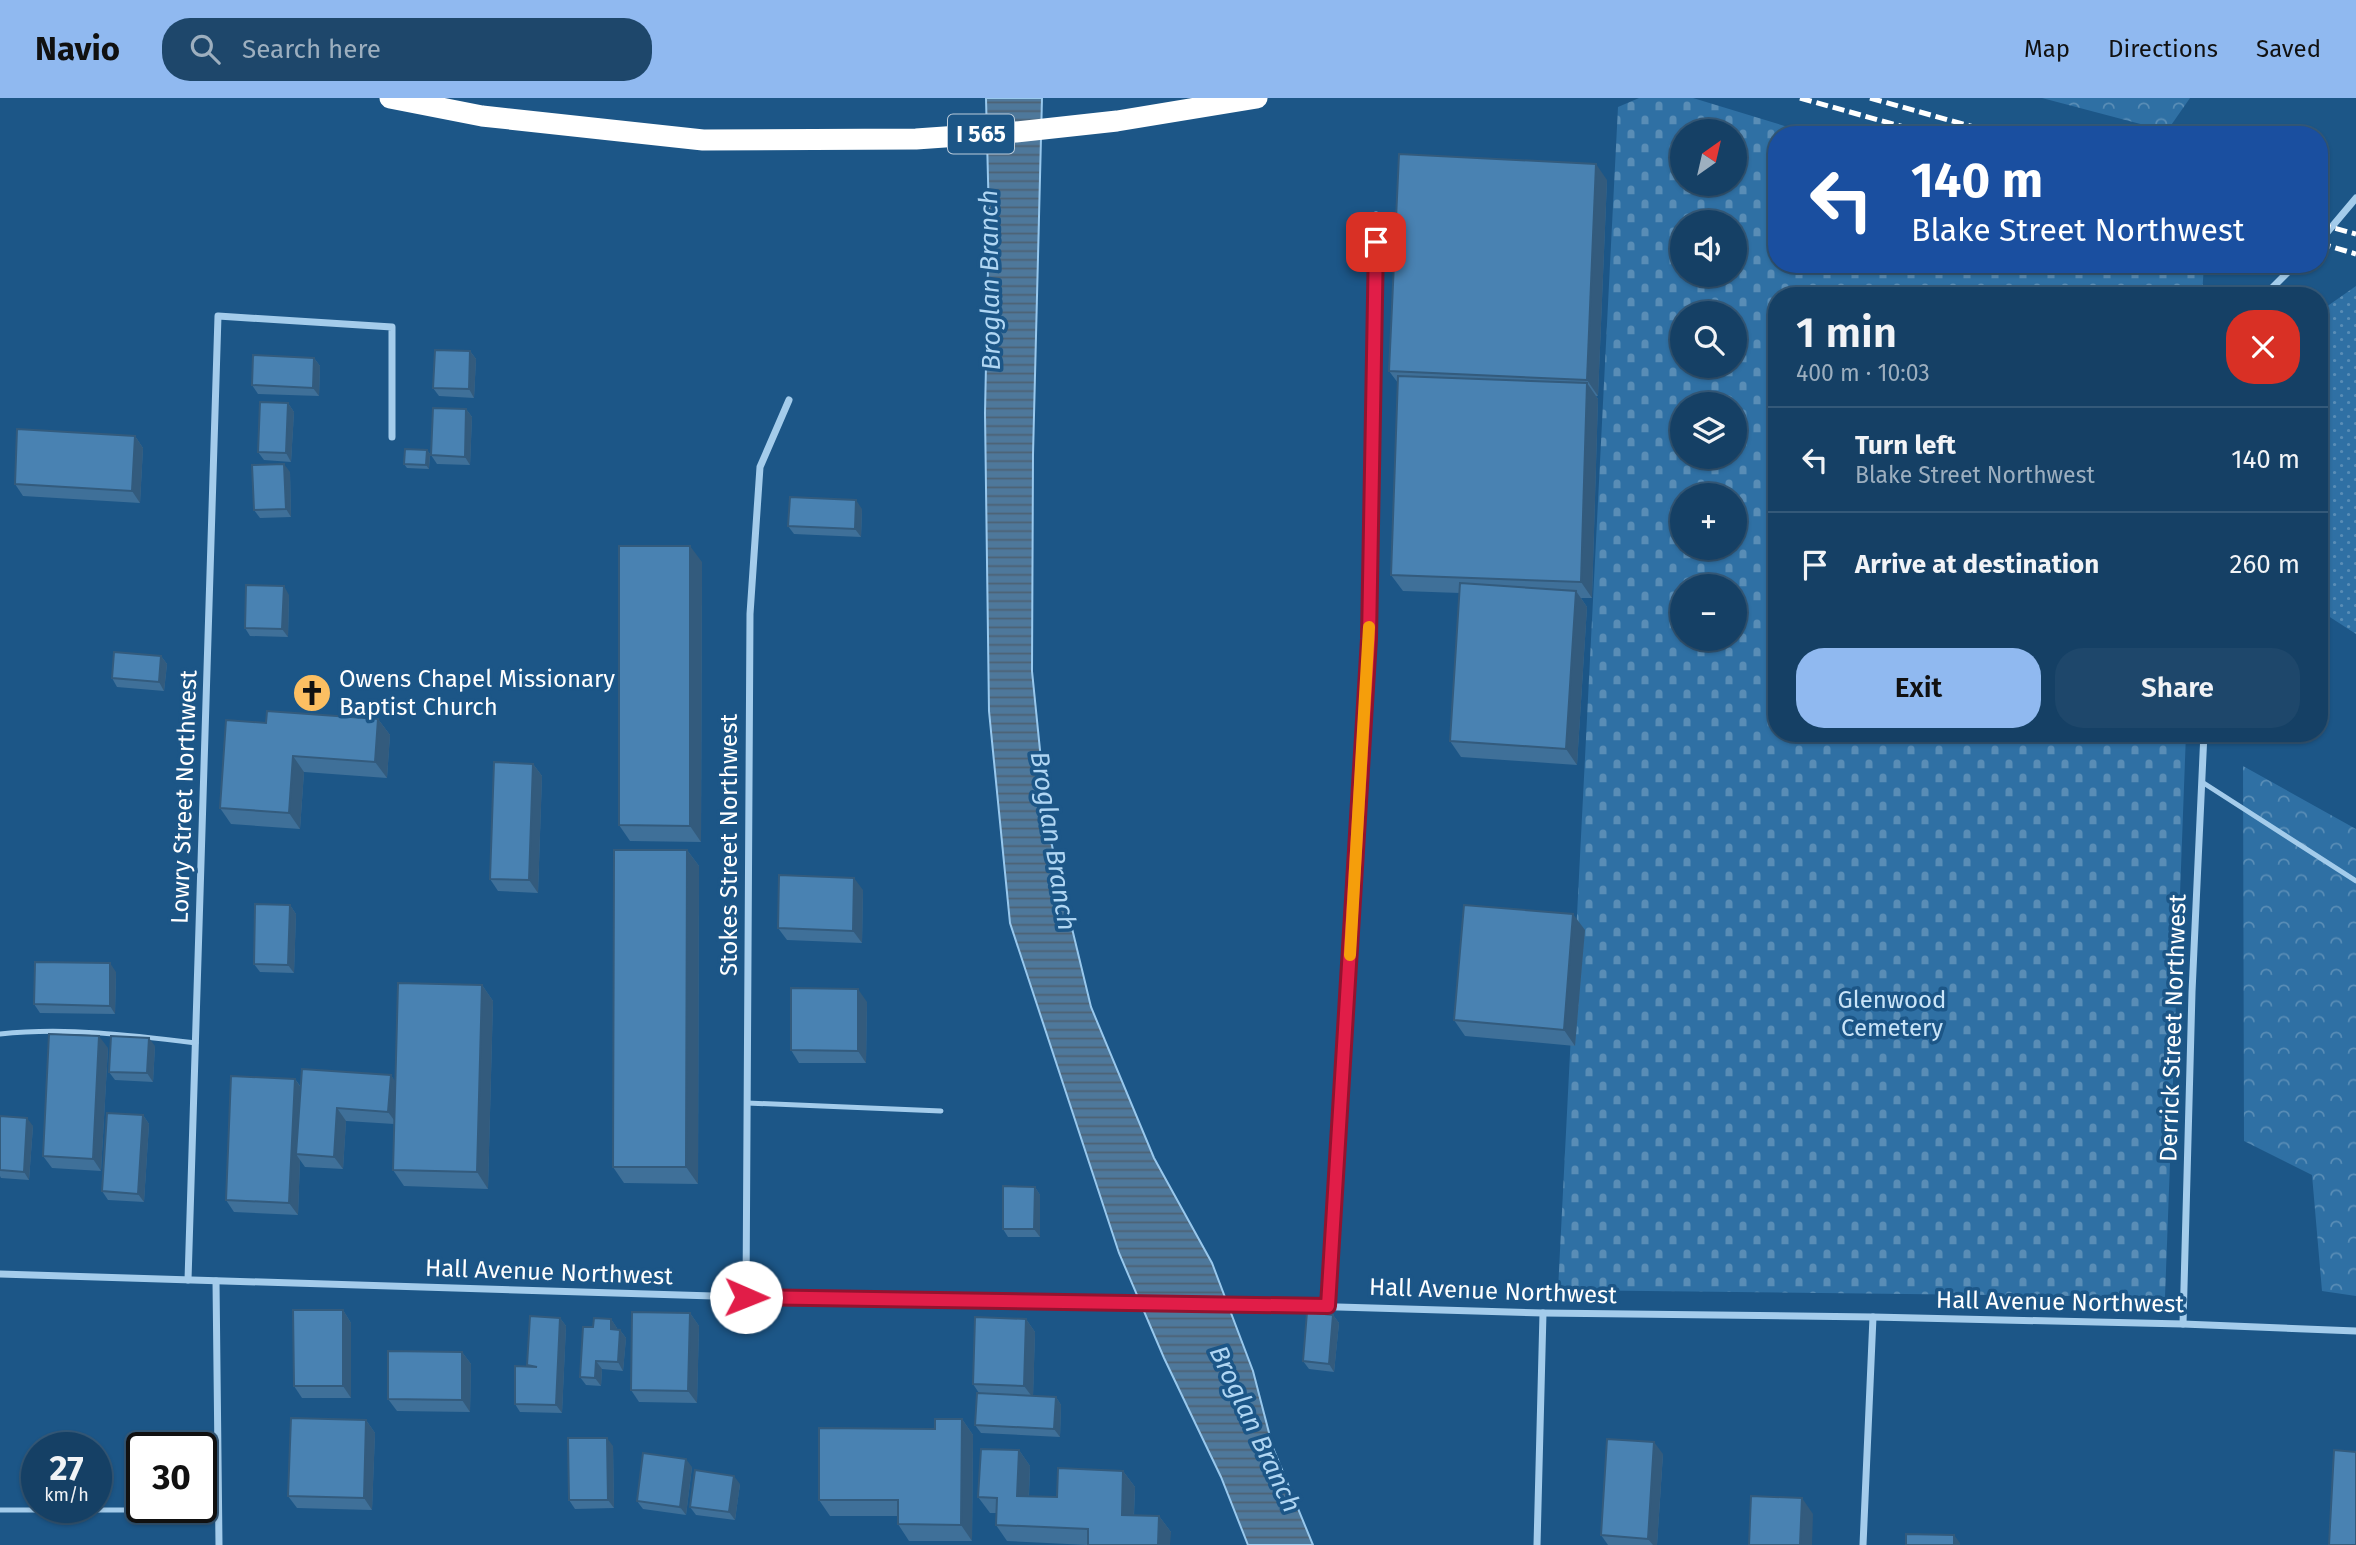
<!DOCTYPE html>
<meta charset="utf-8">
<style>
:root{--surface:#154065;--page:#1e476b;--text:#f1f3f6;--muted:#9dafbf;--line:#345979;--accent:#90b9f0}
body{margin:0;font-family:"Fira Sans",sans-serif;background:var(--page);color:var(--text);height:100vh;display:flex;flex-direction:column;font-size:26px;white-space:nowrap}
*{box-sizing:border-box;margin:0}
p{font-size:23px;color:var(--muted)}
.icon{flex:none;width:38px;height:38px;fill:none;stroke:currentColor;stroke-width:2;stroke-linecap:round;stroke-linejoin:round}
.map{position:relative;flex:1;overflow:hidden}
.panel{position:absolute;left:1768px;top:189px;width:560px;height:455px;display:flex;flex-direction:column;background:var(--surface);border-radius:28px;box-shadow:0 2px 5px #0004,0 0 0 2px var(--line)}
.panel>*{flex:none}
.guide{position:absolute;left:1768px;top:28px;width:560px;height:147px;border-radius:28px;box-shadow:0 2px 5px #0004,0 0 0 2px var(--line);background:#1a4fa0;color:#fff;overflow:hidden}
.needle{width:46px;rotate:34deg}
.fabs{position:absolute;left:1670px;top:21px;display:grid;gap:14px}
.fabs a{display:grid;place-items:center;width:77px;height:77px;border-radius:50%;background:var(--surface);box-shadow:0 2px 5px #0004,0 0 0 2px var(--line);font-size:35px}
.speed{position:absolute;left:21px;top:1334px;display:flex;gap:14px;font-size:35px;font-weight:700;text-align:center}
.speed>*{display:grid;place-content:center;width:91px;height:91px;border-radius:50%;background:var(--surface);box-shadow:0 2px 5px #0004,0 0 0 2px var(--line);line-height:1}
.speed small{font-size:18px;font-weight:400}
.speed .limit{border:4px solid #111;border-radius:10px;background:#fff;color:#111}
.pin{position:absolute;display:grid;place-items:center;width:60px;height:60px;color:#fff;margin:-30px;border-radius:14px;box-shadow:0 4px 10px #0006}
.me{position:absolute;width:77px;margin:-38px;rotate:91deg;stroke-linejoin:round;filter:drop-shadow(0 0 5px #0008)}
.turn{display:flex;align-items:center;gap:24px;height:147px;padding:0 28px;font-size:32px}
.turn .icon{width:91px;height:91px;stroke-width:2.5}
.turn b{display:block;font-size:49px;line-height:60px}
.round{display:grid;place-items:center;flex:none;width:74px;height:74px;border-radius:28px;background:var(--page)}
.headline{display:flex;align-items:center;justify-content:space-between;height:119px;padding:0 28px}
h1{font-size:42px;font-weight:600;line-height:52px}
.button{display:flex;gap:14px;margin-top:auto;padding:14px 28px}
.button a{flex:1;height:80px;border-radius:28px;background:var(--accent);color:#111;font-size:28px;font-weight:600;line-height:80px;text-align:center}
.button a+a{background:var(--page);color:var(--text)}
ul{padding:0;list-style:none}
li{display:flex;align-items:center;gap:21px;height:105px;padding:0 28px;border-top:2px solid var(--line)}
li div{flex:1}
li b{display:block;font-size:26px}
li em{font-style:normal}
header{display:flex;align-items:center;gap:42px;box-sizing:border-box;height:98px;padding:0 35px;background:var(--accent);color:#111}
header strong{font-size:33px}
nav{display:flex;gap:38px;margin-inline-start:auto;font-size:24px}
.search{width:490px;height:63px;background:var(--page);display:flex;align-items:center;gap:18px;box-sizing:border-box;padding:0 24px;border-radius:28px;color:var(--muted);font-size:26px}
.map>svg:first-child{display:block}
.grass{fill:url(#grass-dots)}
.forest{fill:url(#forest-crowns)}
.cemetery{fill:url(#cemetery-stones);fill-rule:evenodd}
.water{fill:url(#water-rules);stroke:#98c8ed;stroke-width:2}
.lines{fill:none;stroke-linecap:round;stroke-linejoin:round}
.service{stroke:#a4cceb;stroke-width:5}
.minor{stroke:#a4cceb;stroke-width:7}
.motorway{stroke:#fff;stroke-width:21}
.rail{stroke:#fff;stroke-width:5;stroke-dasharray:12 5;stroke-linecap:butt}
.wall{fill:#3f7099}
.shaded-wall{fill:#335b7d}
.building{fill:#4982b2;stroke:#335b7d;stroke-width:2}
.route-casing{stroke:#92132f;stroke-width:18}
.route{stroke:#e11d48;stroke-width:12}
.slow{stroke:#f59e0b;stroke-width:12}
.labels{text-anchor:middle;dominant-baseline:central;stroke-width:7;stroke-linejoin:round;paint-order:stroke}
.shield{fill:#1c5687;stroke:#bbccdb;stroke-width:2}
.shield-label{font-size:23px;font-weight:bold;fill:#fff}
.poi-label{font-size:24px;fill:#fff;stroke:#1c5687;text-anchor:start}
.street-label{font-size:24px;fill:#fff;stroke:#1c5687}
.park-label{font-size:24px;fill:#c9e4f8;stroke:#1c5687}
.water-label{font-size:26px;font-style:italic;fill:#b0d6f3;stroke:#1c5687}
</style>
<header>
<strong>Navio</strong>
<div class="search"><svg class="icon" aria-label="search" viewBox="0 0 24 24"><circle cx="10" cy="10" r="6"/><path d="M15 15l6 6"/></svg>Search here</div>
<nav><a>Map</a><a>Directions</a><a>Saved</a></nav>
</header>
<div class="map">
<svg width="2356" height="1447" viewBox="0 0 2356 1447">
<defs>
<pattern id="grass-dots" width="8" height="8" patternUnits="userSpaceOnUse" patternTransform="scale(1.75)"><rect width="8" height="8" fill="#2f70a4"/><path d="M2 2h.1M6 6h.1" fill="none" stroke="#598db6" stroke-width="1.8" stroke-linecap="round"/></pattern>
<pattern id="forest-crowns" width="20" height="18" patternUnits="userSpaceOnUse" patternTransform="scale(1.75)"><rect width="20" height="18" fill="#2f70a4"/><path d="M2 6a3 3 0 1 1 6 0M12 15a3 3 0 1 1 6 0" fill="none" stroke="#598db6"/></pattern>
<pattern id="cemetery-stones" width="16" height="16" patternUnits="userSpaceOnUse" patternTransform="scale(1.75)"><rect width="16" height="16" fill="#2f70a4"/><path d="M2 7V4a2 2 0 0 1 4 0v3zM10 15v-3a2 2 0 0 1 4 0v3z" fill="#598db6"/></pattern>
<pattern id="water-rules" width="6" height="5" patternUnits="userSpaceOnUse" patternTransform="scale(1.75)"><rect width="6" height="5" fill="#4e789b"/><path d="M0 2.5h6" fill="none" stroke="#4d6274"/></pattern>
</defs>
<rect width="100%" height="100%" fill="#1c5687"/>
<polygon class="grass" points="2356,188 2356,536 2319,512 2319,214"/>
<g class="forest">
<polygon points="2042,0 2190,0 2167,33"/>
<polygon points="2243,668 2356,731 2356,1198 2322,1193 2312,1077 2244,1043"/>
</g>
<path class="cemetery" d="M 1639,0 L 1693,0 L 1814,37 L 1776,37 L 1776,166 L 2204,166 L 2202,198 L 1776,198 L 1776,635 L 2186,635 L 2165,1199 L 1558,1192 L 1618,9 ZM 1682,33 L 1734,33 L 1734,86 L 1682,86 ZM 1682,124 L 1734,124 L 1734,177 L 1682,177 ZM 1682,215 L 1734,215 L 1734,268 L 1682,268 ZM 1682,306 L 1734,306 L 1734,359 L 1682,359 ZM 1682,397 L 1734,397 L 1734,450 L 1682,450 ZM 1682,488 L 1734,488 L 1734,541 L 1682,541 Z"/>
<polygon class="water" points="986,0 1042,0 1033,357 1032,573 1048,731 1091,909 1154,1060 1212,1165 1253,1273 1273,1350 1313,1447 1248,1447 1221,1379 1164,1260 1119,1155 1010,825 989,613 985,315 989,121"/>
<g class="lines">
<g class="service">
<polyline points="2202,684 2356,783"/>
<path d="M 0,936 C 65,929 131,937 196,945"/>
<polyline points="747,1005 941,1013"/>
<polyline points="0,1412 219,1412"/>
</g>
<g class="minor">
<polyline points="2319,144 2356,100"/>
<polyline points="2264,198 2296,166"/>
<polyline points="0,1176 746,1199 1234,1206 1543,1215 1873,1219 2183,1226 2356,1233"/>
<polyline points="188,1182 218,218 392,229 392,339"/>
<polyline points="216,1183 219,1447"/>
<polyline points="746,1199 750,516 760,369 789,302"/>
<polyline points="1328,1208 1369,541 1376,117"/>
<polyline points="2183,1226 2192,894 2204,635"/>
<polyline points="1537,1447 1543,1215"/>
<polyline points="1863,1447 1873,1219"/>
</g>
<polyline class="motorway" points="390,0 482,18 703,42 916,41 1016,34 1117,23 1257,0"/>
<g class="rail">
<polyline points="1800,0 1932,37"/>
<polyline points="1870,0 2002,37"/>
<polyline points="2319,126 2356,136"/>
<polyline points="2319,145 2356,156"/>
</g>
</g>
<g class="wall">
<polygon points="1607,82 1598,298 1596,298 1598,301 1592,500 1581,500 1587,509 1577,667 1461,659 1450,643 1460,495 1403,493 1391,477 1398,285 1389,273"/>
<polygon points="470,253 476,261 474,300 439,298 433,290"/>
<polygon points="314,260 320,268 319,298 258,296 252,287"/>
<polygon points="288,305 294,314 291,364 264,362 258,354"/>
<polygon points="466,311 472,319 470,367 437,366 431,357"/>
<polygon points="135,338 143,350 140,405 23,398 15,386"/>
<polygon points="427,352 430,356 429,371 407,370 404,366"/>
<polygon points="290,374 291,419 260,420 254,412"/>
<polygon points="862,411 861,439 794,436 788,428"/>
<polygon points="702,464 701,744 630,743 619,727"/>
<polygon points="289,497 288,539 250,538 245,530"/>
<polygon points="161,558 167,566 164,593 117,589 112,580"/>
<polygon points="378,621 390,637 387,680 304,674 300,731 231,726 220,710 266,625"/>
<polygon points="533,666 542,678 538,795 498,793 490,781"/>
<polygon points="687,752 699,768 698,1086 624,1085 613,1069"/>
<polygon points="863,792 862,845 787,842 778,830"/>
<polygon points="290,807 296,816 294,875 260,874 254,866"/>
<polygon points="1585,832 1575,948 1465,938 1454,922"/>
<polygon points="116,874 115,916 40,915 34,906"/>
<polygon points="482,887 493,903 488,1091 404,1088 393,1072 394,1026 346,1023 343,1071 305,1069 300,1062 298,1117 234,1114 226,1102 295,981 301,989 391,977 395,984"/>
<polygon points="867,904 866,965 799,965 791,952"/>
<polygon points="155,948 153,984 115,982 109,974"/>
<polygon points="108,950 101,1073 52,1070 43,1058"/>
<polygon points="143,1017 149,1026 144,1104 108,1102 102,1093"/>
<polygon points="0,1018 33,1028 29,1082 1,1080 0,1078"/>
<polygon points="1035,1089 1040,1097 1040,1139 1008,1139 1003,1131"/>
<polygon points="343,1212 351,1225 351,1300 302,1300 294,1288"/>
<polygon points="690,1215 699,1228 697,1305 639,1304 631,1292"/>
<polygon points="1333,1217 1339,1225 1334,1274 1309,1271 1303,1263"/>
<polygon points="560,1220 566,1228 562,1315 520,1314 515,1306 528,1269 527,1267"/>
<polygon points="611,1221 617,1230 617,1231 620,1232 626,1240 623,1273 602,1271 601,1288 586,1287 580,1279 593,1229"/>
<polygon points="1026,1221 1035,1234 1033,1298 1056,1299 1061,1307 1060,1339 981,1335 975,1327 979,1295 973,1286"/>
<polygon points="462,1254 471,1266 470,1314 397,1313 388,1301"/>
<polygon points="962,1321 973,1337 972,1443 909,1443 898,1426 898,1418 830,1418 819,1402 935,1331"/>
<polygon points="366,1322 375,1335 372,1412 297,1410 288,1398"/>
<polygon points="613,1348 614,1410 575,1411 569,1402"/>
<polygon points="1019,1352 1030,1368 1029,1398 1057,1399 1123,1373 1135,1389 1134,1418 1159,1418 1171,1434 1088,1447 1007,1443 996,1427 997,1415 990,1415 978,1399"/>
<polygon points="1663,1356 1657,1447 1608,1447 1601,1437"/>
<polygon points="692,1369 686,1417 643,1411 637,1403"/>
<polygon points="740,1386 735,1422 696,1417 690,1409"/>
</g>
<g class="shaded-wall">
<polygon points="1596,66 1607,82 1598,298 1587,282"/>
<polygon points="470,253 476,261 474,300 469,291"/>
<polygon points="314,260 320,268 319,298 313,290"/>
<polygon points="1587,285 1598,301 1592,500 1581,484"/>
<polygon points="288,305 294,314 291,364 286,355"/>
<polygon points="466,311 472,319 470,367 465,359"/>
<polygon points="135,338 143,350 140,405 132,393"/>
<polygon points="427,352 430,356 429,371 426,367"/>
<polygon points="284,366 290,374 291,419 286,411"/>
<polygon points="856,402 862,411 861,439 855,431"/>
<polygon points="690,448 702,464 701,744 690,728"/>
<polygon points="284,488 289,497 288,539 282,531"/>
<polygon points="1576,493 1587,509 1577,667 1566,651"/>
<polygon points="161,558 167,566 164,593 159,584"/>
<polygon points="378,621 390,637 387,680 375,664"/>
<polygon points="293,658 304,674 300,731 289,715"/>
<polygon points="533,666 542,678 538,795 529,782"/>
<polygon points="687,752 699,768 698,1086 686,1069"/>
<polygon points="854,780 863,792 862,845 853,833"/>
<polygon points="290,807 296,816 294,875 288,867"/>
<polygon points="1573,816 1585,832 1575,948 1564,932"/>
<polygon points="110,865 116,874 115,916 110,908"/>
<polygon points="482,887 493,903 488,1091 477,1074"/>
<polygon points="858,891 867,904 866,965 858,953"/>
<polygon points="99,938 108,950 101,1073 93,1061"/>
<polygon points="149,940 155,948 153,984 147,975"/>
<polygon points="391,977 399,989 397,1026 388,1014"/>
<polygon points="295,981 303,993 296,1056 300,1062 298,1117 289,1105"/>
<polygon points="337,1010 346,1023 343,1071 334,1059"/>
<polygon points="143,1017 149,1026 144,1104 138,1096"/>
<polygon points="27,1020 33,1028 29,1082 24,1074"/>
<polygon points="1035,1089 1040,1097 1040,1139 1034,1131"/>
<polygon points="343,1212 351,1225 351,1300 343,1288"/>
<polygon points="690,1215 699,1228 697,1305 688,1293"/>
<polygon points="1333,1217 1339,1225 1334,1274 1329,1266"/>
<polygon points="560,1220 566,1228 562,1315 556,1307"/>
<polygon points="611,1221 617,1230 616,1239 611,1231"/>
<polygon points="1026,1221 1035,1234 1033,1300 1024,1288"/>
<polygon points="620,1232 626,1240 623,1273 618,1264"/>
<polygon points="462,1254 471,1266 470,1314 462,1302"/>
<polygon points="596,1263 602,1271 601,1288 595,1280"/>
<polygon points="1056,1299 1061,1307 1060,1339 1054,1331"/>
<polygon points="962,1321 973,1337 972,1443 961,1427"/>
<polygon points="366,1322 375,1335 372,1412 364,1400"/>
<polygon points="607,1340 613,1348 614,1410 608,1402"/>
<polygon points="1654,1344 1663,1356 1657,1447 1653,1447 1648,1441"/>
<polygon points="1019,1352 1030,1368 1028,1414 1017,1398"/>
<polygon points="686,1361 692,1369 686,1417 680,1409"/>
<polygon points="1123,1373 1135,1389 1133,1433 1122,1417"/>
<polygon points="734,1378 740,1386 735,1422 729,1414"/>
<polygon points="1802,1400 1813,1416 1812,1447 1800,1447"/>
<polygon points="1159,1418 1171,1434 1170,1447 1158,1447"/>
<polygon points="1954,1437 1960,1445 1960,1447 1954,1447"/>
</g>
<g class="building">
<polygon points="1399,56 1596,66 1587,282 1389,273"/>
<polygon points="435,252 470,253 469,291 433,290"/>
<polygon points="253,257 314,260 313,290 252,287"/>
<polygon points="1398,278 1587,285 1581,484 1391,477"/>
<polygon points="260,304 288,305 286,355 258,354"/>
<polygon points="433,310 466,311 465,359 431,357"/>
<polygon points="17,331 135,338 132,393 15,386"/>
<polygon points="405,351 427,352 426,367 404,366"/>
<polygon points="284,366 286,411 254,412 252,367"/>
<polygon points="790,399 856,402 855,431 788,428"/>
<polygon points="619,448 690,448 690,728 619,727"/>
<polygon points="1460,485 1576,493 1566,651 1450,643"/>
<polygon points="246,487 284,488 282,531 245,530"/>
<polygon points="114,554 161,558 159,584 112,580"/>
<polygon points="267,613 378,621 375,664 293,658 289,715 220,710 226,622 266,625"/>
<polygon points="494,664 533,666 529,782 490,781"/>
<polygon points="614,752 687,752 686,1069 613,1069"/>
<polygon points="779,777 854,780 853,833 778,830"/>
<polygon points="255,806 290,807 288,867 254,866"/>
<polygon points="1464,807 1573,816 1564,932 1454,922"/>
<polygon points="35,864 110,865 110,908 34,906"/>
<polygon points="398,885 482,887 477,1074 393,1072"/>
<polygon points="791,890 858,891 858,953 791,952"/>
<polygon points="49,936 99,938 93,1061 43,1058"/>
<polygon points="111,938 149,940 147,975 109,974"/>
<polygon points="302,971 391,977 388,1014 337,1010 334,1059 296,1056"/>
<polygon points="231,978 295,981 289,1105 226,1102"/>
<polygon points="107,1015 143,1017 138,1096 102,1093"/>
<polygon points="0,1018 27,1020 24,1074 0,1072"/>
<polygon points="1003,1088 1035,1089 1034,1131 1003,1131"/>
<polygon points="293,1212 343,1212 343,1288 294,1288"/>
<polygon points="632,1214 690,1215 688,1293 631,1292"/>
<polygon points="1307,1214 1333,1217 1329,1266 1303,1263"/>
<polygon points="530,1218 560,1220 556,1307 515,1306 515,1268 537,1269 527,1267"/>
<polygon points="975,1219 1026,1221 1024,1288 973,1286"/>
<polygon points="594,1220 611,1221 611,1231 620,1232 618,1264 596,1263 595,1280 580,1279 583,1229 593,1229"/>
<polygon points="388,1253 462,1254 462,1302 388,1301"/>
<polygon points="977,1295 1056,1299 1054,1331 975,1327"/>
<polygon points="291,1320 366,1322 364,1400 288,1398"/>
<polygon points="935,1321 962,1321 961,1427 898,1426 898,1402 819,1402 819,1330 935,1331"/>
<polygon points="568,1340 607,1340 608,1402 569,1402"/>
<polygon points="1607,1341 1654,1344 1648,1441 1601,1437"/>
<polygon points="981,1351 1019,1352 1017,1398 1057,1399 1058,1370 1123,1373 1122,1417 1159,1418 1158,1447 1088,1447 1088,1431 996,1427 997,1400 978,1399"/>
<polygon points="2334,1352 2356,1354 2356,1447 2329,1447"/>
<polygon points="643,1355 686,1361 680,1409 637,1403"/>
<polygon points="695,1372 734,1378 729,1414 690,1409"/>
<polygon points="1751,1398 1802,1400 1800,1447 1749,1447"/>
<polygon points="1906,1436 1954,1437 1954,1447 1906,1447"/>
</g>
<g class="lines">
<defs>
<polyline id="route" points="746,1199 1328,1208 1369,541 1376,144"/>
</defs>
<use href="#route" class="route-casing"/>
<use href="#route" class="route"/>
<polyline class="slow" points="1350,857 1369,529"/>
</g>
<defs>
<symbol id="church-disc" viewBox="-11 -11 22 22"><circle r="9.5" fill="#fcbf62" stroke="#1c5687"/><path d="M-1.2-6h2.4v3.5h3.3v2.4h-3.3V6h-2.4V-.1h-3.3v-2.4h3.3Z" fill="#111"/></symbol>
</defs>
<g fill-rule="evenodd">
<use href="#church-disc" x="290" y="573" width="44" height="44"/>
</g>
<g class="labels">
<rect class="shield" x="948" y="16.5" width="66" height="39" rx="5"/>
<g class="shield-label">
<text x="981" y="36">I 565</text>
</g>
<g class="poi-label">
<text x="339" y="581">Owens Chapel Missionary<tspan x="339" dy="28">Baptist Church</tspan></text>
</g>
<g class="street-label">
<text transform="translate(184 699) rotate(-88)">Lowry Street Northwest</text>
<text transform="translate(729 747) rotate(-90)">Stokes Street Northwest</text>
<text transform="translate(2173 930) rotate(-88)">Derrick Street Northwest</text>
<text transform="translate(549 1174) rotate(2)">Hall Avenue Northwest</text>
<text transform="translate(1493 1193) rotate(2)">Hall Avenue Northwest</text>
<text transform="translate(2060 1204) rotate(1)">Hall Avenue Northwest</text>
</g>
<g class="park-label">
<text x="1892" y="902">Glenwood<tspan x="1892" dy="28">Cemetery</tspan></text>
</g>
<g class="water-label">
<text transform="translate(990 182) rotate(-91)">Broglan Branch</text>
<text transform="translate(1053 743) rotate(81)">Broglan Branch</text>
<text transform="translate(1255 1331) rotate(65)">Broglan Branch</text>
</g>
</g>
</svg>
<div class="fabs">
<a><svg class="needle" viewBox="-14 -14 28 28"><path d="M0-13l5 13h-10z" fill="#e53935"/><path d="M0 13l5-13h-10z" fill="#9dafbf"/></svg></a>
<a><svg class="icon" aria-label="sound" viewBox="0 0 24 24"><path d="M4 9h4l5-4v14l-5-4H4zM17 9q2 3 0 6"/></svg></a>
<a><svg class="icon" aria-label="search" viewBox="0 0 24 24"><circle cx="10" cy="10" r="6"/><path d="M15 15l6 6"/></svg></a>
<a><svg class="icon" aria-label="layers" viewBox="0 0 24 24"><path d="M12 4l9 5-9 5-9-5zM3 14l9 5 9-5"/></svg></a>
<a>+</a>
<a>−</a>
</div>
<div class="speed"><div>27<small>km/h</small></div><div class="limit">30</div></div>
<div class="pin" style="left:1376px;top:144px;background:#d93025"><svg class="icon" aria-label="arrive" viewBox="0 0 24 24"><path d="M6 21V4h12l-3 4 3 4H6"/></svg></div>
<svg class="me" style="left:746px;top:1199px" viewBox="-20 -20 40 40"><circle r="19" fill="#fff"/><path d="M0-13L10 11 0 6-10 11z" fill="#e11d48"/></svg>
<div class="guide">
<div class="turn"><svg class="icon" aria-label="left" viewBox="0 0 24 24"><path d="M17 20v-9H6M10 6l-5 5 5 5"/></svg><div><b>140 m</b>Blake Street Northwest</div></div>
</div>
<section class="panel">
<div class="headline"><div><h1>1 min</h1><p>400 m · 10:03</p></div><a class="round" style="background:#d93025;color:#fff"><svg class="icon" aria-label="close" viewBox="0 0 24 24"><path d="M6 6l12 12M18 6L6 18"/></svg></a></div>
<ul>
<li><svg class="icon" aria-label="left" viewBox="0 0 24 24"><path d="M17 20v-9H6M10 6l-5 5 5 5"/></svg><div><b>Turn left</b><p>Blake Street Northwest</p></div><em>140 m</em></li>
<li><svg class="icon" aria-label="arrive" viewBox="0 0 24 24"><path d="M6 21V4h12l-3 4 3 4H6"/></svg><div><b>Arrive at destination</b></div><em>260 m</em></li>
</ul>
<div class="button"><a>Exit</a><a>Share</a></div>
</section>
</div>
